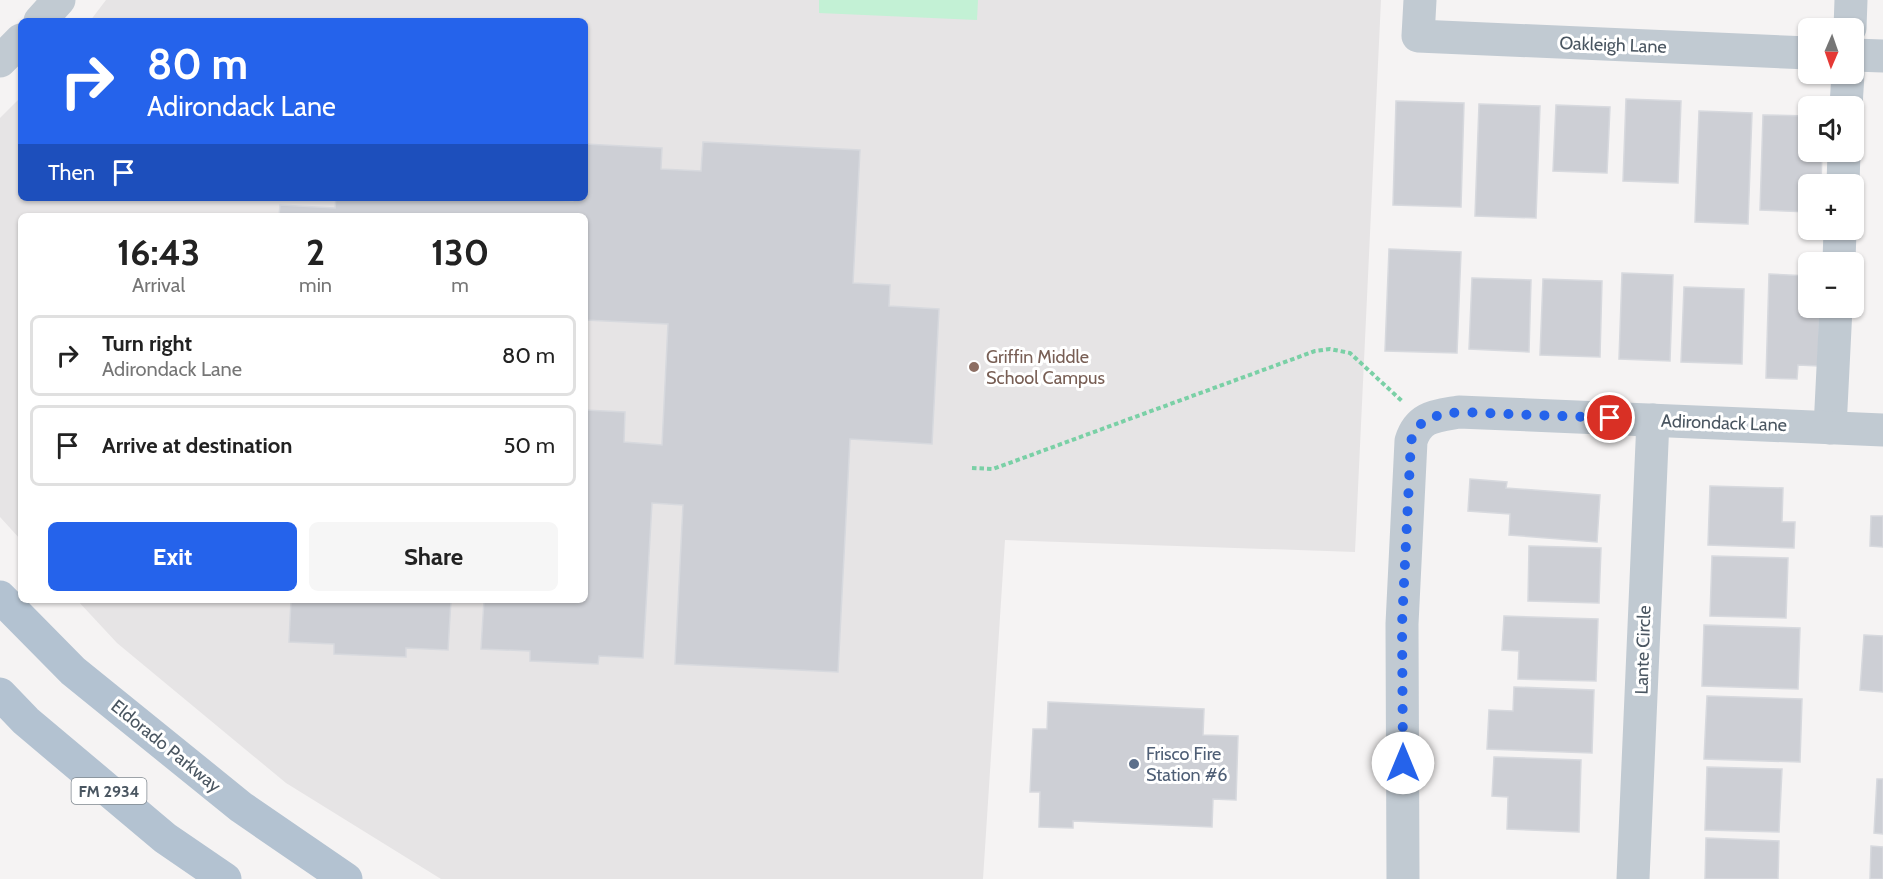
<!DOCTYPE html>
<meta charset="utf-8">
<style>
:root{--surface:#fff;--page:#f6f6f6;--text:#222;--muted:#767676;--line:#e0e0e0;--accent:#2563eb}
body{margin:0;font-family:Cabin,sans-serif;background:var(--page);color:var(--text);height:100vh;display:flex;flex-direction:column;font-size:22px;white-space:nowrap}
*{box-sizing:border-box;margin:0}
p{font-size:20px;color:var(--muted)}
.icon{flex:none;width:33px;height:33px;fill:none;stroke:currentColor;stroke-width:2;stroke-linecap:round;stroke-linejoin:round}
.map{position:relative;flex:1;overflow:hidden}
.details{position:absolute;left:18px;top:213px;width:570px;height:390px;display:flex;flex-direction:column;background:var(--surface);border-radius:9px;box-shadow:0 2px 4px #0004}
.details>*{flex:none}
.banner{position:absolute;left:18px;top:18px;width:570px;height:183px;border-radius:9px;box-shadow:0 2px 4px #0004;background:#2563eb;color:#fff;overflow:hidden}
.needle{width:39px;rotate:182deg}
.controls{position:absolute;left:1798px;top:18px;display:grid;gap:12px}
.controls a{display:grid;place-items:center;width:66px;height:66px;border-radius:9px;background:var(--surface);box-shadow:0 2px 4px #0004;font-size:30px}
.pin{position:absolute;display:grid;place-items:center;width:51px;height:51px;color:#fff;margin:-26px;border:3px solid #fff;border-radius:50%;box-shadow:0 2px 6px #0007}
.me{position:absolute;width:66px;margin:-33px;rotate:0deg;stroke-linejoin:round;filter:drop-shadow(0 0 4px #0008)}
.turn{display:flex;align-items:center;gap:21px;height:126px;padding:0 30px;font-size:27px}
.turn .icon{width:78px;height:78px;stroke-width:2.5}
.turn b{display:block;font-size:42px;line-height:51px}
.then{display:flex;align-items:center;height:57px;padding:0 30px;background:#0003;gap:12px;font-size:22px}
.eta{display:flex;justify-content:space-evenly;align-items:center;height:102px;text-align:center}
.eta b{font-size:36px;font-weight:800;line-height:42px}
.cta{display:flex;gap:12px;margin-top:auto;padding:12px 30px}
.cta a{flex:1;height:69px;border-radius:9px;background:var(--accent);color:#fff;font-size:24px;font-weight:800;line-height:69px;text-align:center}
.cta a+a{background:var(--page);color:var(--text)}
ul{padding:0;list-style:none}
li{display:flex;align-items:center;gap:18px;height:81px;margin:0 12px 9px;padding:0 18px;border:3px solid var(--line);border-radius:9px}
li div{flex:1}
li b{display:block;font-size:22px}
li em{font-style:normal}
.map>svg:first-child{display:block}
.education{fill:#e6e4e5}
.green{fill:#c3f1d5}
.building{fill:#cdcfd5;stroke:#d7d9de;stroke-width:1.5}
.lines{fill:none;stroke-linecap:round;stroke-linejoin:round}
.path{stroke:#7ad0a6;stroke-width:4;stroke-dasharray:4.5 3;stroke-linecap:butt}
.minor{stroke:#c1cad2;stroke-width:33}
.major{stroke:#b3c2d1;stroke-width:33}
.route{stroke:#2563eb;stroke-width:10;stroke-dasharray:0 18}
.education-dot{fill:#8d6e63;stroke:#fff;stroke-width:2}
.service-dot{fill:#5c6f8a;stroke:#fff;stroke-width:2}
.labels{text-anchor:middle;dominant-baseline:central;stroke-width:6;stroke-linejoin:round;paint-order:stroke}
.shield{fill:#fff;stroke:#808990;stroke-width:1.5}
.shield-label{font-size:16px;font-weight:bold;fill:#4a5661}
.street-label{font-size:18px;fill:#4a5661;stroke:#fff}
.education-label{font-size:18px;fill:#785e54;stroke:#fff;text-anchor:start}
.service-label{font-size:18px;fill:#4e5e75;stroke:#fff;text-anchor:start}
</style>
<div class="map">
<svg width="1883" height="879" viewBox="0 0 1883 879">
<rect width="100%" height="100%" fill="#f5f3f3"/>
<polygon class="education" points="106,0 1381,0 1355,552 1005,540 983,879 441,879 286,783 117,643 77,600 585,600 585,216 21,216 21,540 0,517 0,118 21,97 21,198 585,198 585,21 90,21"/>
<polygon class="green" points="819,0 978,0 977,20 819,13"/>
<g class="building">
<polygon points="1626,99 1681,101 1678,183 1623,181"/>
<polygon points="1396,101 1464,103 1461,207 1393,205"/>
<polygon points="1479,104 1540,106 1536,218 1475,216"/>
<polygon points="1556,105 1610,107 1607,173 1553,171"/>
<polygon points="1699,111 1752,113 1748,224 1695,222"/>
<polygon points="1763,115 1809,116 1809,152 1822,152 1821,184 1809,184 1809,212 1760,210"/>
<polygon points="703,142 860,150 853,283 890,285 889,306 939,309 932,444 850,439 838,672 675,664 683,505 652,503 643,658 599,656 598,664 530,661 530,651 481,649 484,600 585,600 585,410 625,412 624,442 662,445 668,324 585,320 585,216 279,216 280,205 335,208 336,198 516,198 573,201 574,198 585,198 585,144 662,148 661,169 701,171"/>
<polygon points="1389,249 1461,252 1457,353 1385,351"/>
<polygon points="1622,273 1673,275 1670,361 1619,359"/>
<polygon points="1769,274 1809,276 1809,308 1820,308 1818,366 1798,365 1797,379 1766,378"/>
<polygon points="1472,278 1531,280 1529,352 1469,349"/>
<polygon points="1543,279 1602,281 1600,357 1540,355"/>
<polygon points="1684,287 1744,289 1742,364 1681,362"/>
<polygon points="1470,479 1507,482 1506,488 1600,495 1597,542 1509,535 1510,514 1468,511"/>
<polygon points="1710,486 1783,488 1782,522 1795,522 1794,548 1708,545"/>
<polygon points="1871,516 1883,516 1883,547 1870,546"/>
<polygon points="1529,546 1601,548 1599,603 1528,601"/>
<polygon points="1712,556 1788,558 1786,618 1710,616"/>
<polygon points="291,600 451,600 448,650 406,648 406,657 334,654 334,644 289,642"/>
<polygon points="1504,616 1598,619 1596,681 1518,679 1519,651 1502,650"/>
<polygon points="1704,625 1800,628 1798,689 1702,686"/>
<polygon points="1864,635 1883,636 1883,692 1860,690"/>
<polygon points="1514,687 1594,690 1592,753 1487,749 1489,710 1513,711"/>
<polygon points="1707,696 1802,699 1800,762 1704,759"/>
<polygon points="1048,702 1204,709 1203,735 1238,736 1236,800 1213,799 1212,827 1073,821 1073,828 1039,827 1040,792 1030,792 1033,729 1047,729"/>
<polygon points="1494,757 1581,760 1579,832 1507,829 1508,797 1492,796"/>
<polygon points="1707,767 1782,769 1779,832 1705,830"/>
<polygon points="1877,779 1883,779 1883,834 1874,833"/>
<polygon points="1706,838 1779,841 1778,879 1705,879"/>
<polygon points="1871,846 1883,847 1883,879 1870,879"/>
</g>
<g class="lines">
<polyline class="path" points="972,468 993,469 1315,351 1330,349 1350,353 1403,402"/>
<g class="minor">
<polyline points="1420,0 1418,36 1809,53"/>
<polyline points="40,21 59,0"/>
<polyline points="1850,28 1851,0"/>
<polyline points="1854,55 1883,56"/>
<polyline points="0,61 21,40"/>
<polyline points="1846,106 1848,74"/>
<polyline points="1843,184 1844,152"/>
<polyline points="1839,262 1840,230"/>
<polyline points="1830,428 1836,308"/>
<path d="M 1403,879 L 1402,624 L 1411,441 C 1419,416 1436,416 1459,412 L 1883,430"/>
<polyline points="1633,879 1653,420"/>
</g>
<g class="major">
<polyline points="0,597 73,671 241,807 346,879"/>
<polyline points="0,694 26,721 165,838 225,879"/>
</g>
</g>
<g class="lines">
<path class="route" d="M 1403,763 L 1402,624 L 1411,441 C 1419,416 1436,416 1459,412 L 1610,418"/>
</g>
<circle class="education-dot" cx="974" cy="367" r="6"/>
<circle class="service-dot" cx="1134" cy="764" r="6"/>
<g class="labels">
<rect class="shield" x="71.5" y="778" width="75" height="26" rx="4.5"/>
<g class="shield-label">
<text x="109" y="791">FM 2934</text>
</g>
<g class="street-label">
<text transform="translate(1613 45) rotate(2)">Oakleigh Lane</text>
<text transform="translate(1724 423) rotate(2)">Adirondack Lane</text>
<text transform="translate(1643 650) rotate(-88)">Lante Circle</text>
<text transform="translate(166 746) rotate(39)">Eldorado Parkway</text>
</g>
<g class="education-label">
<text x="986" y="357">Griffin Middle<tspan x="986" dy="21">School Campus</tspan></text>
</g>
<g class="service-label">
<text x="1146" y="754">Frisco Fire<tspan x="1146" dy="21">Station #6</tspan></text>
</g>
</g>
</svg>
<div class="controls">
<a><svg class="needle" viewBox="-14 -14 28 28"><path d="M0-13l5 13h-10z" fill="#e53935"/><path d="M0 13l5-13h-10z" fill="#767676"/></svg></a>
<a><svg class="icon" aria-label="sound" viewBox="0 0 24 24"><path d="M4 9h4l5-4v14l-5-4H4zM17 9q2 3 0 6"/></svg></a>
<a>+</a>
<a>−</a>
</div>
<div class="pin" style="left:1610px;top:418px;background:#d93025"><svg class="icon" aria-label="arrive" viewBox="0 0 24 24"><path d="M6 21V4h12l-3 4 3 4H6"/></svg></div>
<svg class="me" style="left:1403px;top:763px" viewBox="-20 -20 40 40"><circle r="19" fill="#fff"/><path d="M0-13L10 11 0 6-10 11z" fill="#2563eb"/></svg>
<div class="banner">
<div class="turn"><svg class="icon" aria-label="right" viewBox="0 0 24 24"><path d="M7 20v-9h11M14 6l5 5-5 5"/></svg><div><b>80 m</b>Adirondack Lane</div></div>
<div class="then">Then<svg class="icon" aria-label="arrive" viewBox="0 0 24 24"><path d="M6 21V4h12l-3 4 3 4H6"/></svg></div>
</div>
<section class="details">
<div class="eta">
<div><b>16:43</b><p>Arrival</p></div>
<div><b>2</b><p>min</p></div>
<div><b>130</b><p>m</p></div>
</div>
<ul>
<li><svg class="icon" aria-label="right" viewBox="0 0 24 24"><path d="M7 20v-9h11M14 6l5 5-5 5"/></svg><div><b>Turn right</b><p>Adirondack Lane</p></div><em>80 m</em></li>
<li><svg class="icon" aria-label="arrive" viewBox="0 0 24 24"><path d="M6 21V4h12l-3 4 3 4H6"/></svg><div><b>Arrive at destination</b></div><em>50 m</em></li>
</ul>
<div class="cta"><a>Exit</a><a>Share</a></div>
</section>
</div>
